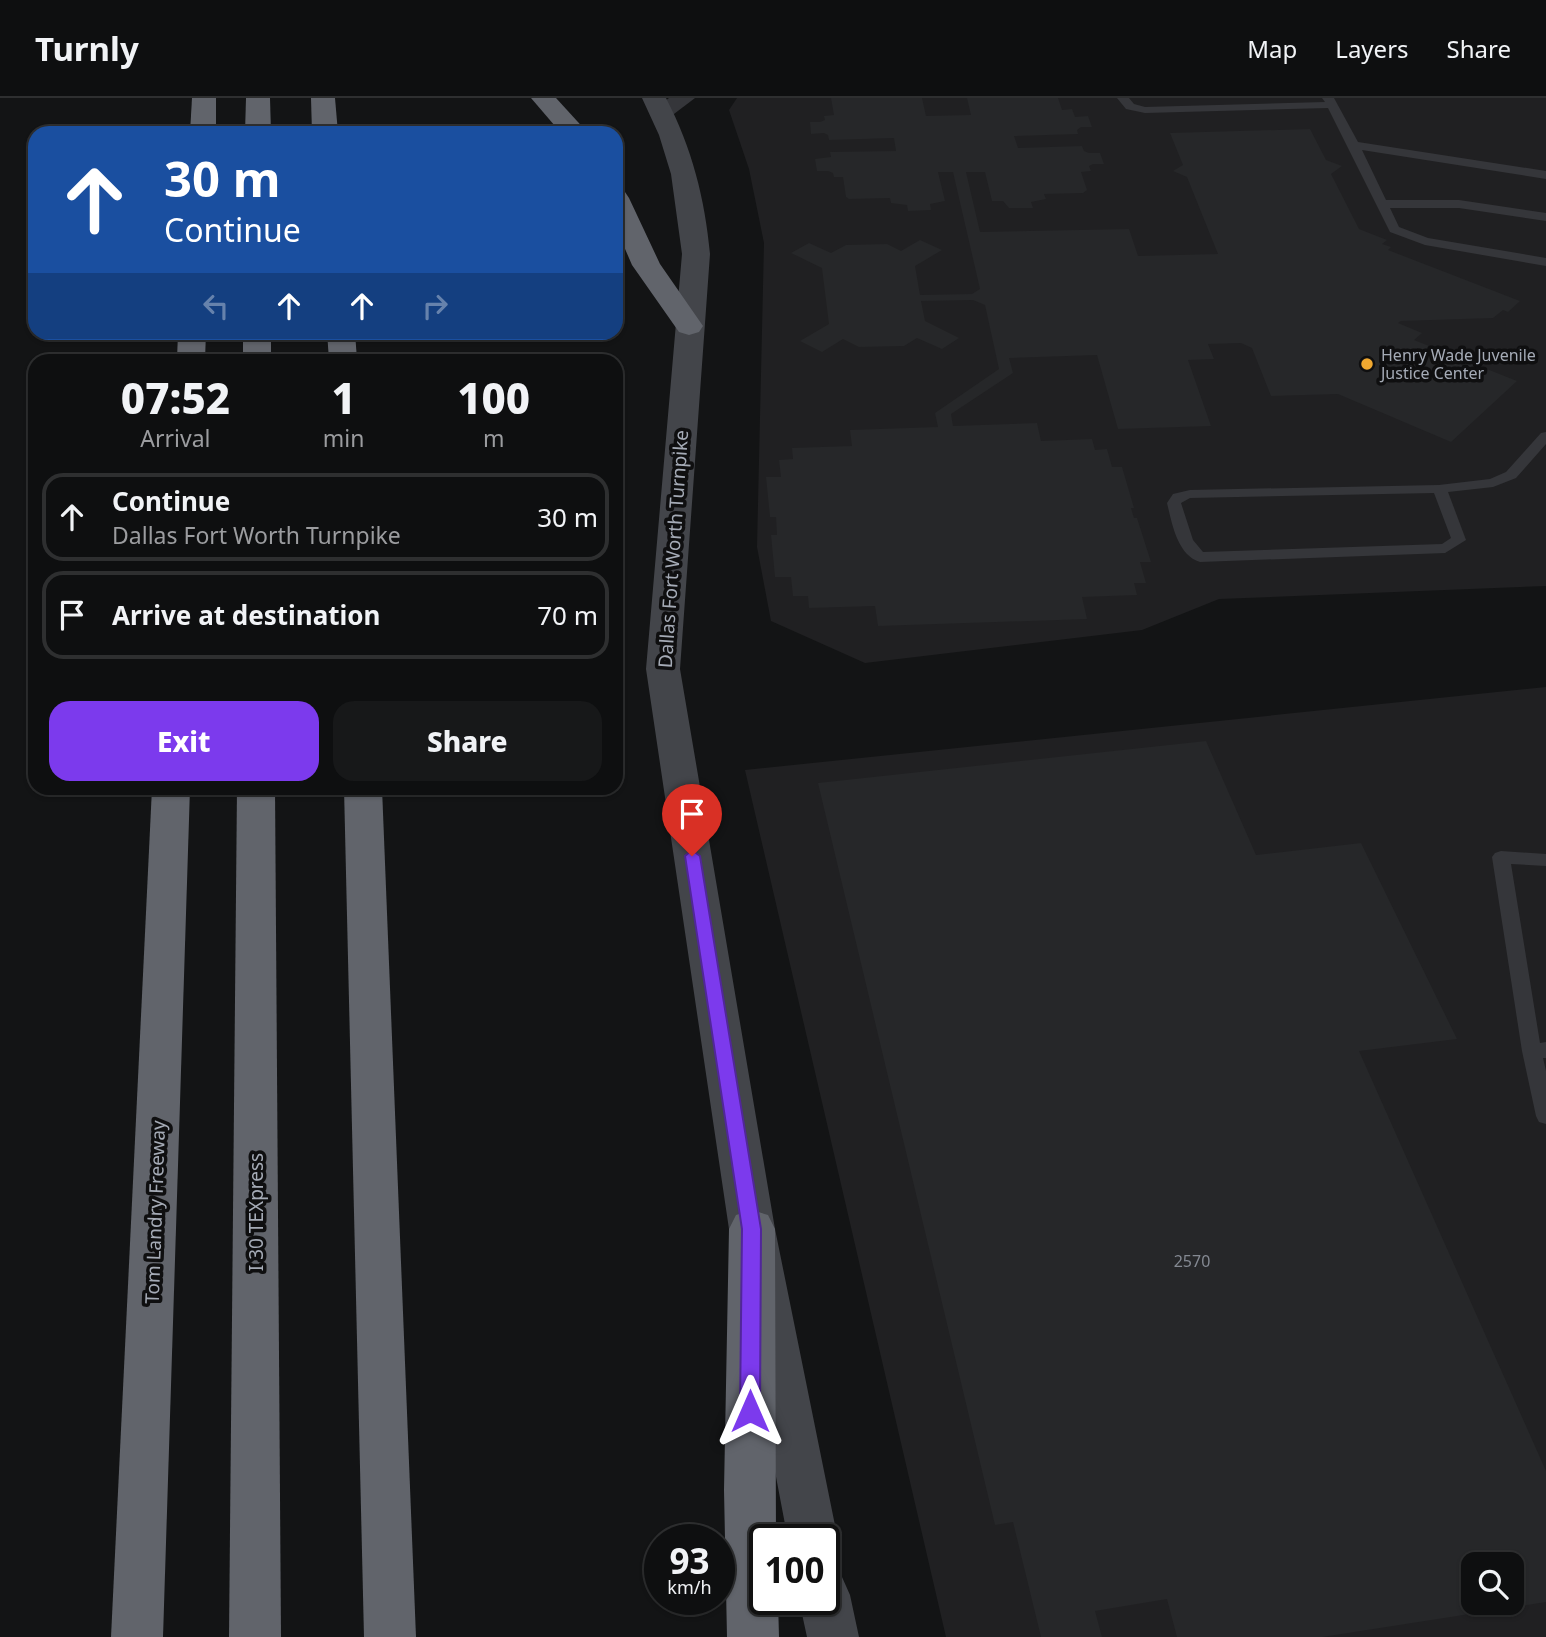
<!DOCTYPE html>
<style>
:root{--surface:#0e0f10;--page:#171819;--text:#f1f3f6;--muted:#9b9c9f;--line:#2e2f30;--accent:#7c3aed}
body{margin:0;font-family:"Noto Sans",sans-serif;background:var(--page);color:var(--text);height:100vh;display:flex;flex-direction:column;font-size:26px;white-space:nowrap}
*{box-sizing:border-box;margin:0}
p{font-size:23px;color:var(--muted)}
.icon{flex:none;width:38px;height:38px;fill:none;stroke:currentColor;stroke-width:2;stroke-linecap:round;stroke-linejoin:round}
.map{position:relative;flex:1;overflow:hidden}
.sheet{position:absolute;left:28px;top:256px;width:595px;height:441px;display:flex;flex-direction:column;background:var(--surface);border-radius:21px;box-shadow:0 2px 5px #0004,0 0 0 2px var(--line)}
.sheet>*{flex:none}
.banner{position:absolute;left:28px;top:28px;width:595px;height:214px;border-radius:21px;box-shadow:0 2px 5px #0004,0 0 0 2px var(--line);background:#1a4fa0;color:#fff;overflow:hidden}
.buttons{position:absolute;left:1461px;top:1454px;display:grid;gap:14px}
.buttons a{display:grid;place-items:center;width:63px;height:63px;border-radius:14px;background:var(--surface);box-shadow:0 2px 5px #0004,0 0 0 2px var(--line);font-size:35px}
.speed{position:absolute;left:644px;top:1426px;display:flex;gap:14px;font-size:35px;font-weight:700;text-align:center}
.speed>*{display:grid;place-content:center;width:91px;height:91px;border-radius:50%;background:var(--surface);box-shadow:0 2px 5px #0004,0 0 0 2px var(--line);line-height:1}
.speed small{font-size:18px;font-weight:400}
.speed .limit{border:4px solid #111;border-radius:10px;background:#fff;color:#111}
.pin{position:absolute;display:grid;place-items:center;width:60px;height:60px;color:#fff;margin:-72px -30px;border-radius:50% 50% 50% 0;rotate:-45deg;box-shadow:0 0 7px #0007}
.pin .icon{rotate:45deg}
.me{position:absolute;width:77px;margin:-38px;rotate:0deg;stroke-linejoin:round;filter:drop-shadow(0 0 5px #0008)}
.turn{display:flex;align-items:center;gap:24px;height:147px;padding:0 21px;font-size:32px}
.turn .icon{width:91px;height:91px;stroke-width:2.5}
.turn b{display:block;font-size:49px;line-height:60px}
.lanes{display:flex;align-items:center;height:66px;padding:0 21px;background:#0003;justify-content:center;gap:35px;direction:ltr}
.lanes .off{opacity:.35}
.eta{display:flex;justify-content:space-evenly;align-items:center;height:119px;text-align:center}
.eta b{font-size:42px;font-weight:800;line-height:49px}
.cta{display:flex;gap:14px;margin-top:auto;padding:14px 21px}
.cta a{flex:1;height:80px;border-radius:21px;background:var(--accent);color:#fff;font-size:28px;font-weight:800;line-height:80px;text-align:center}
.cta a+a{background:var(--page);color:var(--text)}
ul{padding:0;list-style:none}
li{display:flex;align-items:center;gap:21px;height:88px;margin:0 14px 10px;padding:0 7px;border:4px solid var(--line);border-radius:21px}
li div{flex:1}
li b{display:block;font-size:26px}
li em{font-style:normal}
header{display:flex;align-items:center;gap:42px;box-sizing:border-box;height:98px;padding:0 35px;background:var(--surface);border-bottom:2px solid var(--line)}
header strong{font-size:33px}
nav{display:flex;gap:38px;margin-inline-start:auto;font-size:24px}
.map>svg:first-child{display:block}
.built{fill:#202022;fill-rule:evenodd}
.building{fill:#262729;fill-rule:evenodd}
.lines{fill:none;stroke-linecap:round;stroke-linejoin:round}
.lane{fill:#35363a;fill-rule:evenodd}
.street{fill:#35363a;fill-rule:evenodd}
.secondary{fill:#43454a;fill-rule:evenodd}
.highway{fill:#61646b;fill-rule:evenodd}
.route{fill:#7c3aed;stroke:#51269a;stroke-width:2}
.poi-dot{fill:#f0a830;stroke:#0f0f10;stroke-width:2.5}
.labels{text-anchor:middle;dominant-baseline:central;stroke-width:7;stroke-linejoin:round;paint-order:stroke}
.far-poi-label{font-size:16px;fill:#a5abb6;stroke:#0f0f10;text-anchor:start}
.number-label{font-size:16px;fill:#848992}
.street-label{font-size:19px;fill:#a5abb6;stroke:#0f0f10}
</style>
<header>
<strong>Turnly</strong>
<nav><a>Map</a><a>Layers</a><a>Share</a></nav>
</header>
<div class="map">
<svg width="1546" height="1539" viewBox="0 0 1546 1539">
<rect width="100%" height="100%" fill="#131415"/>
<g class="built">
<polygon points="737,0 1546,0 1546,488 1219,501 1142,532 865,565 771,523 757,449 764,145 749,71 729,12"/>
<path d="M 1546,589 L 1546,1539 L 946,1539 L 745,672 ZM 1474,1466 L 1512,1466 L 1512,1505 L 1474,1505 Z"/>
</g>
<g class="building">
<polygon points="831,0 922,0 926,18 971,17 967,0 1058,0 1062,12 1072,11 1075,19 1088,18 1092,29 1081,29 1077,32 1078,36 1014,38 1018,50 1082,48 1084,53 1089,55 1100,55 1104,66 1093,66 1089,68 1091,73 1081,74 1087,92 1083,95 1044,96 1046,101 1031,104 1033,110 1009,110 1003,103 992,103 985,74 966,74 980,134 1129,131 1138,158 1218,156 1187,79 1173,73 1183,67 1170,35 1310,31 1326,62 1342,68 1331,76 1359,131 1387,142 1382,146 1391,149 1388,152 1520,203 1508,214 1503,212 1493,220 1401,223 1398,225 1422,235 1414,242 1517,283 1451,344 1338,296 1271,298 1252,250 1241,245 1208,246 1214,261 1188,262 1211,328 1118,331 1097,257 1009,260 1013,275 951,316 953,328 1037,325 1041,343 1092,341 1095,352 1107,351 1112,369 1122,369 1134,410 1131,410 1134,420 1137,420 1151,464 1140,464 1146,485 1134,485 1137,497 1082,499 1087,521 878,528 875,508 809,510 808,498 793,498 791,479 775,479 771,437 777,437 776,419 770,419 766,379 781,379 779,362 793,361 792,350 852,348 850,332 938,329 935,315 999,271 985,207 973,202 921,203 925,223 959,240 942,251 917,240 904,248 859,249 843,241 822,254 800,243 829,226 822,170 791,155 809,145 831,155 846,147 887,146 901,153 920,142 942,152 915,168 920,197 972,196 980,191 953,74 938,74 945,103 930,106 931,112 908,113 907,107 891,105 890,100 849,101 846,99 843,79 834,79 833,75 828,73 817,73 815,61 831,59 830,54 896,53 894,40 829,42 828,37 824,35 811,36 810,24 820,24 825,22 824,18 834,17"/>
<path d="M 1206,643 L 1256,757 L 1361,745 L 1457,941 L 1359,953 L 1546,1373 L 1546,1504 L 1322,1539 L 1177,1539 L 1167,1501 L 1095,1513 L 1102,1539 L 1041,1539 L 1013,1424 L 995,1427 L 818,685 ZM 1474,1466 L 1512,1466 L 1512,1505 L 1474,1505 Z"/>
</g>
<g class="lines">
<g class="lane">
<polygon points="1117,0 1129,0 1134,6 1145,9 1325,4 1322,0 1334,0 1358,44 1546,73 1546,81 1362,52 1386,102 1459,102 1546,115 1546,123 1459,110 1390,110 1399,129 1428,140 1546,160 1546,168 1425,147 1390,134 1328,10 1145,15 1126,11"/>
<path d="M 1546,334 L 1546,346 L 1516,380 L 1493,389 L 1448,394 L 1466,442 L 1445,455 L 1200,464 C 1177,457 1172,425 1167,405 L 1173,396 L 1190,392 L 1439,387 L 1490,381 L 1506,374 L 1541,335 ZM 1434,395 L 1451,440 L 1442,446 L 1203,454 L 1193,442 L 1181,405 L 1190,400 Z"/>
<polygon points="1501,753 1546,756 1546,768 1511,766 1540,945 1546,944 1546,960 1543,960 1546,973 1546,1026 1539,1024 1536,1018 1522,953 1492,759 1495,755"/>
</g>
<polygon class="street" points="669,0 695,0 670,19 654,19 651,14"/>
<g class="secondary">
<path d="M 642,0 L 666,0 C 692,50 705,101 710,156 L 680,571 L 775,1131 L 838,1442 L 831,1459 L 824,1462 L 824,1442 L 788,1442 L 729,1131 L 646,571 L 682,156 L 671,76 L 659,37 Z"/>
<polygon points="824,1472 842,1479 850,1497 859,1539 807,1539 799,1502 824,1502"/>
</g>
<g class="highway">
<polygon points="192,0 216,0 216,35 190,35"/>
<polygon points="246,0 270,0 271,35 245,35"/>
<polygon points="311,0 335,0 338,35 312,35"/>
<polygon points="531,0 556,0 588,35 561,35"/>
<polygon points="616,92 625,94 629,100 660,166 703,228 699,234 689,237 679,234 632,167 616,130"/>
<polygon points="178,234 206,234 205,262 177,262"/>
<rect x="243" y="234" width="28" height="28"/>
<polygon points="327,234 355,234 357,262 329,262"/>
<polygon points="152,690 190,690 163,1539 111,1539"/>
<polygon points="237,690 275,690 281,1539 229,1539"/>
<polygon points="344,690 382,690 416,1539 364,1539"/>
<polygon points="752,1112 768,1117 775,1131 776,1442 765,1442 765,1502 778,1502 779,1539 727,1539 724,1392 729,1131 736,1117"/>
</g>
</g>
<polygon class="route" points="692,752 700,758 761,1131 760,1313 757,1320 750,1323 743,1320 740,1313 742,1131 685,758"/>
<circle class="poi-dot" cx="1367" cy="266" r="7"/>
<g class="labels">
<g class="far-poi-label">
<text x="1381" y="257">Henry Wade Juvenile<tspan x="1381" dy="18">Justice Center</tspan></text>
</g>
<g class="number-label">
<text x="1192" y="1163">2570</text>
</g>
<g class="street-label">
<text transform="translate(673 451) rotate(-86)">Dallas Fort Worth Turnpike</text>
<text transform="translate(155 1114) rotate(-88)">Tom Landry Freeway</text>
<text transform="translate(256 1114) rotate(-90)">I 30 TEXpress</text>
</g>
</g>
</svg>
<div class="buttons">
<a><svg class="icon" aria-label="search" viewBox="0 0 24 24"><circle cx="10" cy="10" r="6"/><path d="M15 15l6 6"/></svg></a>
</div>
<div class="speed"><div>93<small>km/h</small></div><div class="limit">100</div></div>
<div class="pin" style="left:692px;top:758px;background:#d93025"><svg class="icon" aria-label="arrive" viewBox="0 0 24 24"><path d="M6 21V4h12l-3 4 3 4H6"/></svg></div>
<svg class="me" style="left:750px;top:1313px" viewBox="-20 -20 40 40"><path d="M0-17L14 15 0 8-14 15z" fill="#7c3aed" stroke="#fff" stroke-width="4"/></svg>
<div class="banner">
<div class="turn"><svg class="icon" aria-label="ahead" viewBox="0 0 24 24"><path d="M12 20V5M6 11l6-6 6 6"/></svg><div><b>30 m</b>Continue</div></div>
<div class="lanes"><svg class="icon off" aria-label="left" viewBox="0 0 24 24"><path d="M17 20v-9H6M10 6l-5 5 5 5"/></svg><svg class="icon" aria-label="ahead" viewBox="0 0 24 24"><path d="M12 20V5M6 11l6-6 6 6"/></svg><svg class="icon" aria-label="ahead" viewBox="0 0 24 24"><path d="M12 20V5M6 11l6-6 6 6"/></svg><svg class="icon off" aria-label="right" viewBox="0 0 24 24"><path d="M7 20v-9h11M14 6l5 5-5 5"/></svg></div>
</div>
<section class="sheet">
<div class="eta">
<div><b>07:52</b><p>Arrival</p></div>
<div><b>1</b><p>min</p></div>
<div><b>100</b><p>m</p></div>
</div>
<ul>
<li><svg class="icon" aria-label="ahead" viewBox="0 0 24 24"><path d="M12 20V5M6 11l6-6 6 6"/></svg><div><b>Continue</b><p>Dallas Fort Worth Turnpike</p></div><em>30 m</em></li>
<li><svg class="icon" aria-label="arrive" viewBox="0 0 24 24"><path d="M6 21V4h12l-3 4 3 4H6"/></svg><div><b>Arrive at destination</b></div><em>70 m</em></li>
</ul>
<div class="cta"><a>Exit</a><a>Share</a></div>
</section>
</div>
